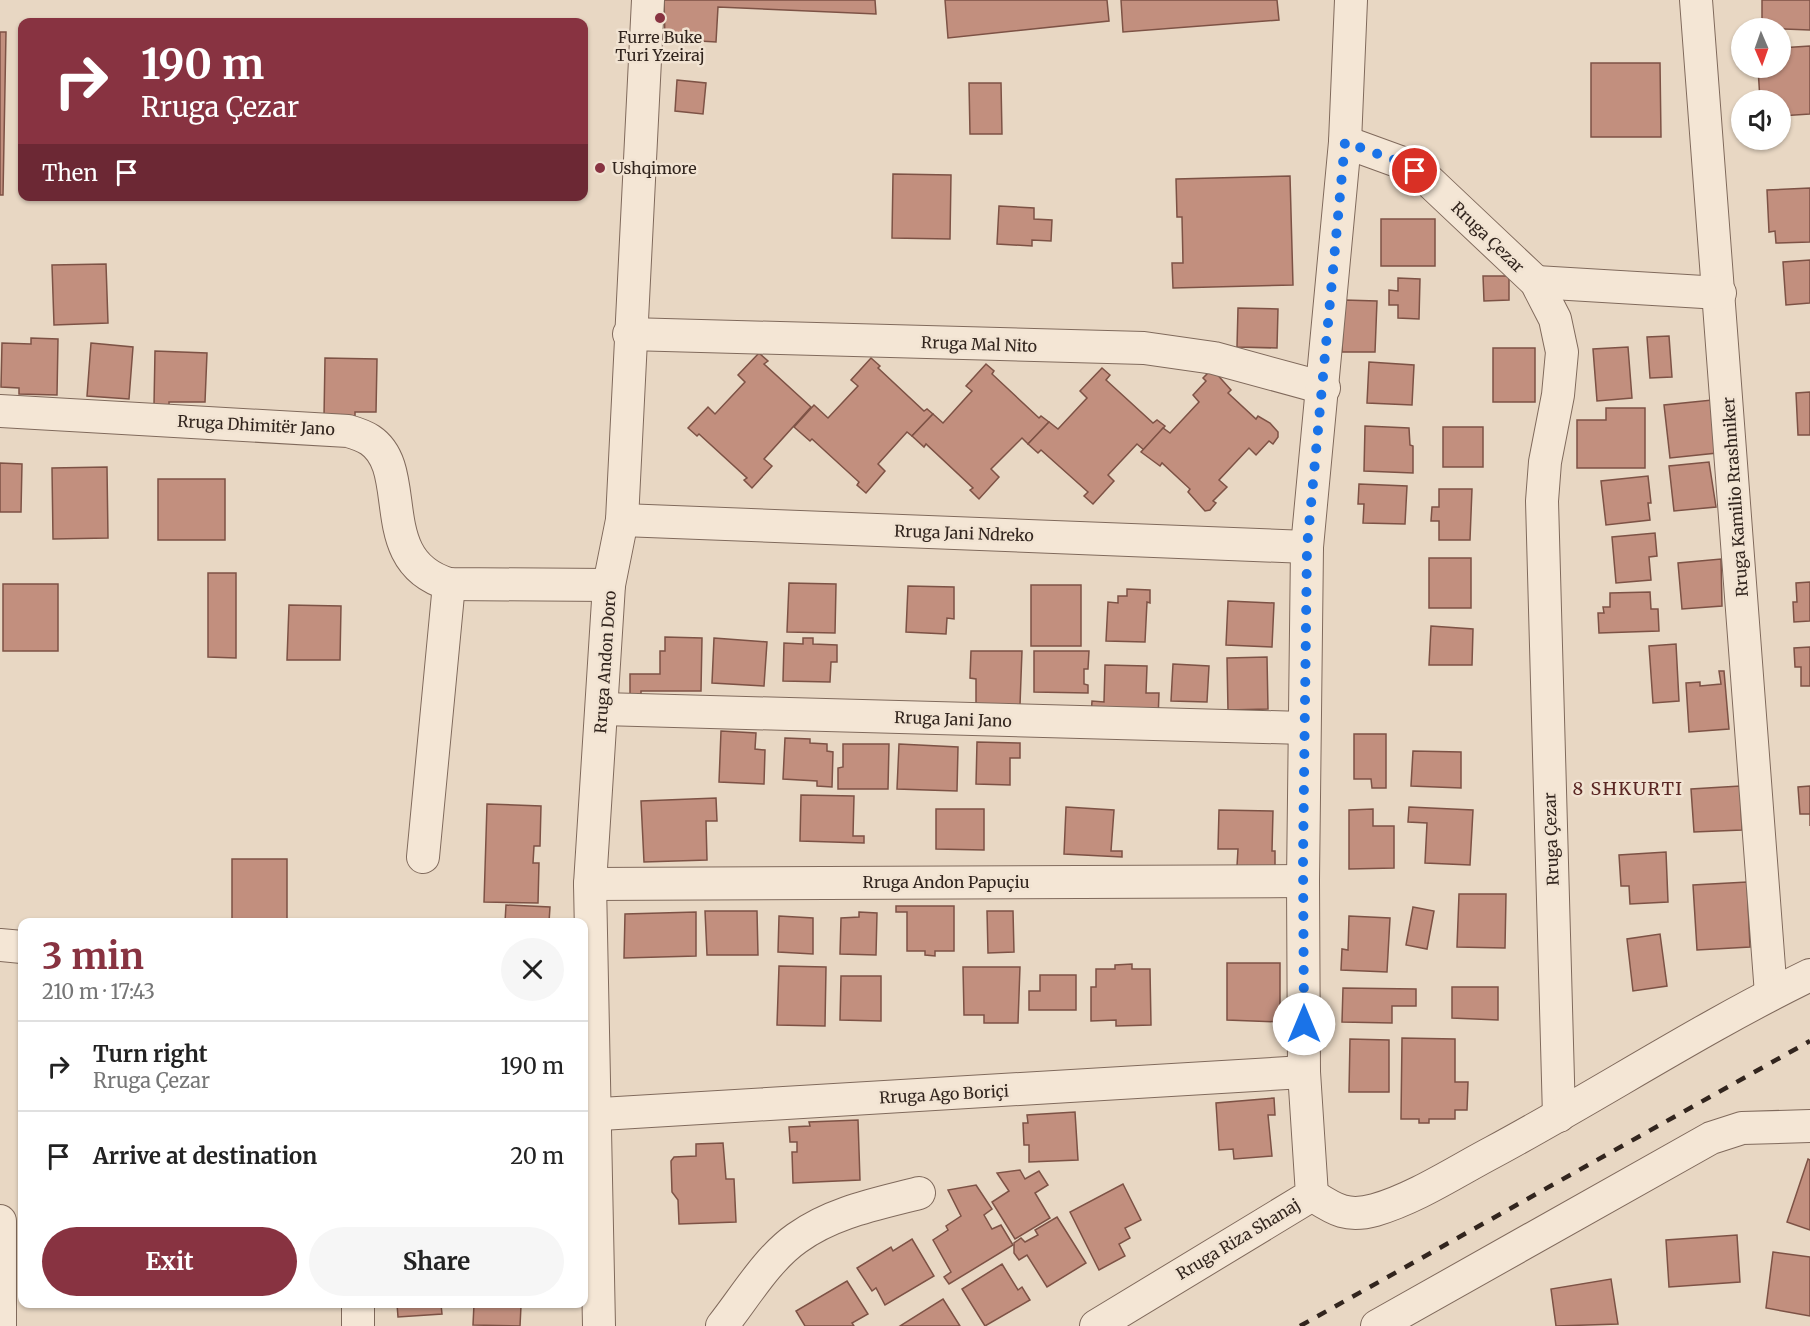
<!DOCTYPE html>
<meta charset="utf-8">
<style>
:root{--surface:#fff;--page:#f6f6f6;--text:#222;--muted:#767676;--line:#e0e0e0;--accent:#883341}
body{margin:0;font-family:Merriweather,serif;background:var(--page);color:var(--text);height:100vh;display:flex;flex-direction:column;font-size:22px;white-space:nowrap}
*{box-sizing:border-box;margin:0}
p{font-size:20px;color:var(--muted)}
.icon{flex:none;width:33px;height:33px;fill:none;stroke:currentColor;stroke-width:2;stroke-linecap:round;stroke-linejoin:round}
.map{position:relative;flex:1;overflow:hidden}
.sheet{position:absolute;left:18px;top:918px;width:570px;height:390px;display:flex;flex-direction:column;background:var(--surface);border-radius:12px;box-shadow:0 2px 4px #0004}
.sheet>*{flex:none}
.guide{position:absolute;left:18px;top:18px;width:570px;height:183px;border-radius:12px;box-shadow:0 2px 4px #0004;background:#883341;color:#fff;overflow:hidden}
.needle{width:39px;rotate:178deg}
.fabs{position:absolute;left:1731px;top:18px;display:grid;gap:12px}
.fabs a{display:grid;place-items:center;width:60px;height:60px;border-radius:50%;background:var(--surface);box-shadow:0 2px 4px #0004;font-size:30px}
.pin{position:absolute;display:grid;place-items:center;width:51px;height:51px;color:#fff;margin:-26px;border:3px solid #fff;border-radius:50%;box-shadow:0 2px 6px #0007}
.me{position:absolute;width:66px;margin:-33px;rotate:0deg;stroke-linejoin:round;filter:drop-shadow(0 0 4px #0008)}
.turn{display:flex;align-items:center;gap:21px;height:126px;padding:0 24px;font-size:27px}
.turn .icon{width:78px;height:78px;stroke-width:2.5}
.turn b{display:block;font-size:42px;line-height:51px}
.then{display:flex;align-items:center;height:57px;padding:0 24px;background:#0003;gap:12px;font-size:22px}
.round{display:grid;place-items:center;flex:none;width:63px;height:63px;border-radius:32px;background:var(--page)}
.overview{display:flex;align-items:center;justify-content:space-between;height:102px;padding:0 24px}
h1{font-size:36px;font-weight:700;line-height:45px;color:var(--accent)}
.cta{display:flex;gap:12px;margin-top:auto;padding:12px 24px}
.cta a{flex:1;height:69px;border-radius:36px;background:var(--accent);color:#fff;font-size:24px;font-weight:700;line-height:69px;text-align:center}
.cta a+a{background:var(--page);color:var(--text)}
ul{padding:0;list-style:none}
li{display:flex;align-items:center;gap:18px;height:90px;padding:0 24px;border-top:2px solid var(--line)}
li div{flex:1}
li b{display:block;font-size:22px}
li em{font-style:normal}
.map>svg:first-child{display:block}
.building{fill:#c28f7e;stroke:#7d5245;stroke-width:1.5}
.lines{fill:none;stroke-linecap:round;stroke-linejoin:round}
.street-casing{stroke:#806a5c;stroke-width:34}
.street{stroke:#f4e6d5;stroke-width:32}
.rail{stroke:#32251e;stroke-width:4.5;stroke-dasharray:10 10;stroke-linecap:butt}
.route{stroke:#1a73e8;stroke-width:10;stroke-dasharray:0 18}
.poi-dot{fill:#883341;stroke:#f1e3d2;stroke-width:2}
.labels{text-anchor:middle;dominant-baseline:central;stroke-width:5;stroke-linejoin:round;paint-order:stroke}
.poi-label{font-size:16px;fill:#32251e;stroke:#f1e3d2}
.street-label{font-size:16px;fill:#32251e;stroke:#f1e3d2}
.neighbourhood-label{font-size:18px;letter-spacing:1.5px;fill:#5a2623;stroke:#f1e3d2}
</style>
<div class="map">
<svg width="1810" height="1326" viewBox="0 0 1810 1326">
<rect width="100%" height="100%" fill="#e8d7c3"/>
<g class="building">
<polygon points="664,0 875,0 876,14 718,7 716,42 665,39"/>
<polygon points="945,0 1107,0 1109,21 948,38"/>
<polygon points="1121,0 1277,0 1279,20 1123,32"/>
<polygon points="1762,0 1810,0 1810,30 1762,28"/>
<polygon points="0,32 6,32 3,195 0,195"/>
<polygon points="1810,46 1810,114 1780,116 1780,100 1760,100 1758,68 1780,68 1780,48"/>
<polygon points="1591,63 1660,63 1661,137 1591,137"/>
<polygon points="677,80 706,83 703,114 675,111"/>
<polygon points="969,83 1001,83 1002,134 970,134"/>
<polygon points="893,174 951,175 950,239 892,238"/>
<polygon points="1290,176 1293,285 1173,288 1172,263 1183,263 1182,217 1177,217 1176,179"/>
<polygon points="1810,188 1810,242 1776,243 1775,231 1769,232 1767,190"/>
<polygon points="999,206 1034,208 1034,219 1052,220 1051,241 1032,240 1032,246 997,244"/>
<rect x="1381" y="219" width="54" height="47"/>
<polygon points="1810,260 1810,303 1786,305 1783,262"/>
<polygon points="106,264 108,323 54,325 52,265"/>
<polygon points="1483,276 1509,276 1509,300 1484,301"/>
<polygon points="1398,278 1420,279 1419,319 1398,318 1398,305 1389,305 1389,290 1398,291"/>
<polygon points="1344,300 1377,301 1375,352 1342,352"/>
<polygon points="1238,308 1278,309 1277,348 1237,347"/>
<polygon points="1669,336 1672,377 1650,378 1647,337"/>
<polygon points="31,338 58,339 57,395 19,394 19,388 1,387 2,343 31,344"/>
<polygon points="91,343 133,347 129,399 87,396"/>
<polygon points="1628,347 1632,398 1597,401 1593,349"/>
<rect x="1493" y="348" width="42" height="54"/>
<polygon points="155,351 207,353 205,402 169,402 169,406 154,405"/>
<polygon points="759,353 768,361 764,364 811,407 764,459 772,466 752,488 744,480 747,478 699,434 697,436 688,428 708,407 715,414 745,382 738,375"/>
<polygon points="325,358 377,359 376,412 355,412 355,418 324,417"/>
<polygon points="871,358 880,366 878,368 924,411 927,409 933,414 912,436 907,432 878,464 885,471 866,493 857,485 859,482 812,439 810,441 794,427 814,405 828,418 858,386 851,380"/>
<polygon points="1369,362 1414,365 1412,405 1367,403"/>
<polygon points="986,364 994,371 992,374 1039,418 1041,416 1049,422 1028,444 1022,438 991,469 999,477 979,499 970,490 973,488 926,444 924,447 912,436 933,414 943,423 972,391 966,386"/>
<polygon points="1102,368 1110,375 1106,380 1153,423 1157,420 1165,426 1144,450 1137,444 1108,475 1114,481 1093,504 1084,496 1088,492 1041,450 1038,453 1028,444 1049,422 1058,429 1087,398 1080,391"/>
<polygon points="1214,371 1231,390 1228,393 1256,419 1258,416 1270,423 1278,432 1278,437 1273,444 1269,441 1256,455 1249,448 1219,480 1227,487 1213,501 1216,503 1210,510 1205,511 1188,492 1190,489 1162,463 1160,466 1141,452 1163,428 1170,433 1199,402 1193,395 1206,381 1203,378 1209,372"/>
<polygon points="1810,392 1810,435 1798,435 1796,393"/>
<polygon points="1712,400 1717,453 1670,458 1664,405"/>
<polygon points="1606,408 1645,408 1645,468 1577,468 1577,420 1606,420"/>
<polygon points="1365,426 1409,428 1410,445 1413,446 1413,473 1364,471"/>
<rect x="1443" y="427" width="40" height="40"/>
<polygon points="1709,462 1716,507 1674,511 1669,466"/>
<polygon points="0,463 22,464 21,512 0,512"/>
<polygon points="107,467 108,538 53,539 52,468"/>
<polygon points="1648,476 1651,503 1648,503 1650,520 1606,525 1601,481"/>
<rect x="158" y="479" width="67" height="61"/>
<polygon points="1359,484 1407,486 1405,524 1363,523 1364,504 1358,504"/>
<polygon points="1439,489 1472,489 1470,540 1439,540 1439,521 1431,521 1432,507 1439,507"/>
<polygon points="1655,533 1657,556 1649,557 1651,580 1616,583 1612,537"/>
<rect x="1429" y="558" width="42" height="50"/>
<polygon points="1721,559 1722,606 1682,609 1678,563"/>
<polygon points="208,573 236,573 236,658 208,657"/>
<polygon points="1810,582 1810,621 1794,622 1793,602 1797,602 1796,583"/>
<polygon points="789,583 836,584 835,633 787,632"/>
<rect x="3" y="584" width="55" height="67"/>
<rect x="1031" y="585" width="50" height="61"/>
<polygon points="908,586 954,587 954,619 947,618 946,634 906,632"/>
<polygon points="1127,589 1150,590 1150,603 1147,602 1145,642 1106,641 1108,602 1118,603 1118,596 1127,596"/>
<polygon points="1650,592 1651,609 1658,609 1659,631 1599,633 1598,613 1604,613 1603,607 1610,607 1610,593"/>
<polygon points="1228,601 1274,603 1272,647 1226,645"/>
<polygon points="289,605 341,606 340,660 287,660"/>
<polygon points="1431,626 1473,629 1472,665 1429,665"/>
<polygon points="665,637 702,638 701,691 641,691 641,695 630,694 630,674 660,674 660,651 665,651"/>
<polygon points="714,638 767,642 764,686 712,683"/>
<polygon points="803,638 813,638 813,644 837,645 837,662 831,662 830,682 783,681 784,643 803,644"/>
<polygon points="1676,644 1679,701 1653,703 1649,646"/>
<polygon points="1810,647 1810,686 1801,686 1801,667 1795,667 1794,648"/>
<polygon points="971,651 1022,651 1020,705 976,704 976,679 970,678"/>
<polygon points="1034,651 1089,651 1088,669 1084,669 1084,684 1088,685 1088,693 1034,692"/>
<polygon points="1267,657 1268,709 1228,710 1227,658"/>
<polygon points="1173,664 1209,666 1207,702 1171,701"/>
<polygon points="1105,665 1147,666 1146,693 1159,693 1158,720 1091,718 1092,701 1104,702"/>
<polygon points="1719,671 1724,671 1729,729 1689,732 1686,683 1700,682 1700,686 1721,684"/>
<polygon points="721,731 756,733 755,749 765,750 764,784 719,782"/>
<polygon points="1354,734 1386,734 1386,788 1372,788 1371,779 1354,779"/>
<polygon points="785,738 810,739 810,743 827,744 827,751 833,752 832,787 817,786 817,781 783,779"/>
<polygon points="977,742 1020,743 1020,758 1010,758 1010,785 976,784"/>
<polygon points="843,744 889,744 888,789 838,789 838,768 843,767"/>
<polygon points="899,744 958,747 957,791 897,789"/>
<polygon points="1413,751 1461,752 1461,788 1411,786"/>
<polygon points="1740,786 1742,830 1694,832 1691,789"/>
<polygon points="1810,786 1810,826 1810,814 1800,814 1798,787"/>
<polygon points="801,795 854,796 853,836 864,836 864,843 800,841"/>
<polygon points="716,798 717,821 706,821 707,860 644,862 641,801"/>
<polygon points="487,804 541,806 540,846 534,846 533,863 539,863 538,903 484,902"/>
<polygon points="1066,807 1114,810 1111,851 1122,851 1122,857 1064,854"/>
<polygon points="1409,807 1473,810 1470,865 1425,863 1427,823 1408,822"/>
<polygon points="936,809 984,809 984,850 936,849"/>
<polygon points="1373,809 1373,826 1394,826 1394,868 1349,869 1349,810"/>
<polygon points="1219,810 1273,811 1272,851 1275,851 1275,867 1237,866 1238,849 1218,849"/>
<polygon points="1666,852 1668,902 1630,904 1629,886 1621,886 1619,855"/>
<rect x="232" y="859" width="55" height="63"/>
<polygon points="1747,882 1750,947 1697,950 1693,885"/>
<polygon points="1459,894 1506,894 1505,948 1457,947"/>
<polygon points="506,905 550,907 549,922 505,922"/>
<polygon points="896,906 954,906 954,951 935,951 935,956 925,955 925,951 907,951 907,912 896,912"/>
<polygon points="1413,907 1434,911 1427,949 1406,945"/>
<polygon points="705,911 757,911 758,955 707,955"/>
<polygon points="987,911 1013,911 1014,952 988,953"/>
<polygon points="696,912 696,956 624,958 625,914"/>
<polygon points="859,912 877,913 876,955 840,954 841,918 859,917"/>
<polygon points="779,916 813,918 813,954 778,952"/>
<polygon points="1349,916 1390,918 1387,972 1341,970 1342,949 1348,950"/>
<polygon points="1660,934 1667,986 1633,991 1627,939"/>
<polygon points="1227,963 1280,963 1280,1022 1227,1020"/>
<polygon points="1132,964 1132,969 1150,969 1151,1025 1116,1026 1116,1020 1091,1021 1091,987 1096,987 1096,969 1115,969 1115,965"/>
<polygon points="779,966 826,967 825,1026 777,1025"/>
<polygon points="963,967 1020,967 1018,1023 984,1023 984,1015 964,1015"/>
<polygon points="1040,975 1076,975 1076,1010 1029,1010 1029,991 1040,991"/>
<polygon points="841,976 881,976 881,1021 840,1020"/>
<polygon points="1452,987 1498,987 1498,1020 1452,1018"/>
<polygon points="1343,988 1416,989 1416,1006 1392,1006 1392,1023 1342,1022"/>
<polygon points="1402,1038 1455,1039 1455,1082 1468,1082 1467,1110 1455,1110 1455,1119 1429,1119 1429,1123 1419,1123 1419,1119 1401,1119"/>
<polygon points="1350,1039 1389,1040 1389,1092 1349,1092"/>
<polygon points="1274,1098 1275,1115 1268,1115 1272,1156 1234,1159 1233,1149 1219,1150 1216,1103"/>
<polygon points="1075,1112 1078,1160 1029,1162 1029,1145 1024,1145 1023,1123 1028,1123 1027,1115"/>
<polygon points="858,1120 860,1180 793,1183 792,1152 797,1152 797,1142 790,1142 789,1127 810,1126 809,1122"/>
<polygon points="723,1143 726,1179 734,1179 736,1222 679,1224 678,1200 672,1192 671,1161 674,1157 696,1156 696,1144"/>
<polygon points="1808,1159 1810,1160 1810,1230 1787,1222"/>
<polygon points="1020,1170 1025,1179 1039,1171 1048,1185 1035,1193 1050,1218 1015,1239 992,1202 1009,1191 997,1173"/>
<polygon points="1123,1184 1141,1220 1125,1228 1130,1238 1119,1244 1125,1256 1099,1270 1070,1212"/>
<polygon points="976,1185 992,1209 984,1215 992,1229 1001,1225 1013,1245 949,1284 944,1277 951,1272 933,1240 948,1230 946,1226 961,1216 948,1190"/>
<polygon points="1057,1217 1086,1263 1047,1287 1027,1255 1019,1260 1014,1253 1014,1243 1021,1238 1025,1242 1038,1235 1035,1230"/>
<polygon points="1737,1235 1740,1282 1669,1287 1666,1240"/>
<polygon points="912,1239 934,1276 885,1305 876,1288 872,1291 857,1268 891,1247 893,1251"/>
<polygon points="1773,1252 1810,1257 1810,1316 1766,1308"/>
<polygon points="1002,1264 1018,1290 1022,1287 1030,1300 985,1326 962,1289"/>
<polygon points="1611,1279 1618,1324 1556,1326 1551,1289"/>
<polygon points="847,1281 868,1314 852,1323 854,1326 805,1326 796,1311"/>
<polygon points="943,1299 960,1326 900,1326"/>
<polygon points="397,1304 441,1304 442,1314 398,1317"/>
<polygon points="474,1304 535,1304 535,1307 521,1306 520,1326 473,1325"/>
</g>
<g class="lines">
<defs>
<g id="street">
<polyline points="1696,0 1771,994"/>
<polyline points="1345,142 1400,162 1429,181 1536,282 1555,319 1562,352 1558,395 1545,462 1542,501 1559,1116"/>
<polyline points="1536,282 1720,293"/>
<polyline points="629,334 1144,348 1214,358 1324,388"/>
<path d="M 0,411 L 348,431 C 355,433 364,436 370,440 C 415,470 371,561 449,584 L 609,585"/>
<polyline points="622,520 1307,547"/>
<polyline points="602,709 1304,728"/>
<polyline points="423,857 449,584"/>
<polyline points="590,884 1303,881"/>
<polyline points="0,945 22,947"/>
<polyline points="584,1115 1304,1072"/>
<path d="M 1312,1195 C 1334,1209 1346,1218 1375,1210 C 1416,1198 1455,1172 1493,1152 C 1599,1095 1701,1028 1810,975"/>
<polyline points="0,1221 0,1326"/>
<polyline points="358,1326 358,1304"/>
<polyline points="599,1326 590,884 609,585 622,520 648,0"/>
<path d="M 722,1326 C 745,1297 767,1259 797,1238 C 833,1212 877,1204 919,1193"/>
<polyline points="1096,1326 1312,1195 1304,1072 1303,881 1307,547 1345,142 1351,0"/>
<polyline points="1377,1326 1711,1138 1742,1128 1810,1126"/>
</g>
</defs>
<use href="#street" class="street-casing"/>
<use href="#street" class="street"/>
<polyline class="rail" points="1300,1326 1810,1041"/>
</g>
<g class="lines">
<polyline class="route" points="1304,1024 1303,859 1307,547 1345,142 1400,162 1415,171"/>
</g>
<g class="poi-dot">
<circle cx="660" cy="18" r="6"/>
<circle cx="600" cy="168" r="6"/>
</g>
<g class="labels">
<g class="poi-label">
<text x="660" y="37">Furre Buke<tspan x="660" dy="18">Turi Yzeiraj</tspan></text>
<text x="612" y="168" text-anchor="start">Ushqimore</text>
</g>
<g class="street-label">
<text transform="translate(1488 237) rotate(44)">Rruga Çezar</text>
<text transform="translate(979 344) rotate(2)">Rruga Mal Nito</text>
<text transform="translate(256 425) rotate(3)">Rruga Dhimitër Jano</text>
<text transform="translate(1735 497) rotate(-94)">Rruga Kamilio Rrashniker</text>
<text transform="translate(964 533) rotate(2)">Rruga Jani Ndreko</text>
<text transform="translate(605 662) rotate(-86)">Rruga Andon Doro</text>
<text transform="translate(953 719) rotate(2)">Rruga Jani Jano</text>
<text transform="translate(1551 839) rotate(-92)">Rruga Çezar</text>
<text x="946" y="882">Rruga Andon Papuçiu</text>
<text transform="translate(944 1094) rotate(-3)">Rruga Ago Boriçi</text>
<text transform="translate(1238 1239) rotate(-31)">Rruga Riza Shanaj</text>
</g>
<g class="neighbourhood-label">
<text x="1628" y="788">8 SHKURTI</text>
</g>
</g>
</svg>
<div class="fabs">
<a><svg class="needle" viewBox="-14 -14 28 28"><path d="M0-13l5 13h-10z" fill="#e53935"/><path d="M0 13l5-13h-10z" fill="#767676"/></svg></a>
<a><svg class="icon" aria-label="sound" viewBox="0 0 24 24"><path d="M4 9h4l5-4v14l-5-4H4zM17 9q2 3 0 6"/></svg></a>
</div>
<div class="pin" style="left:1415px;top:171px;background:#d93025"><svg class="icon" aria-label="arrive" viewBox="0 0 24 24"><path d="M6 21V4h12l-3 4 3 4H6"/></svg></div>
<svg class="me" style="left:1304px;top:1024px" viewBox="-20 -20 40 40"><circle r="19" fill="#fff"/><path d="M0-13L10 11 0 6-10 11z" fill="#1a73e8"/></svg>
<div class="guide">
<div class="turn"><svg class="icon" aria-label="right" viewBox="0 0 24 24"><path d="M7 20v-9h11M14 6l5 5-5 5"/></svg><div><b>190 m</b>Rruga Çezar</div></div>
<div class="then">Then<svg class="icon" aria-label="arrive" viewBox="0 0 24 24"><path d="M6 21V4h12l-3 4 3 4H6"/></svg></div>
</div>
<section class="sheet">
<div class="overview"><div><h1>3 min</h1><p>210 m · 17:43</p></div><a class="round"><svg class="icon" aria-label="close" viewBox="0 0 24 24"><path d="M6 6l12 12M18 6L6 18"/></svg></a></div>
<ul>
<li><svg class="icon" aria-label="right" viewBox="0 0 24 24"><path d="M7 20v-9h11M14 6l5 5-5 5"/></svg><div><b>Turn right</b><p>Rruga Çezar</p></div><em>190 m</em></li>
<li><svg class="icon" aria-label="arrive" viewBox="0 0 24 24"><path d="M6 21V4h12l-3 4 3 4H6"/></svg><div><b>Arrive at destination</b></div><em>20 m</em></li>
</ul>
<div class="cta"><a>Exit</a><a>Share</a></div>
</section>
</div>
